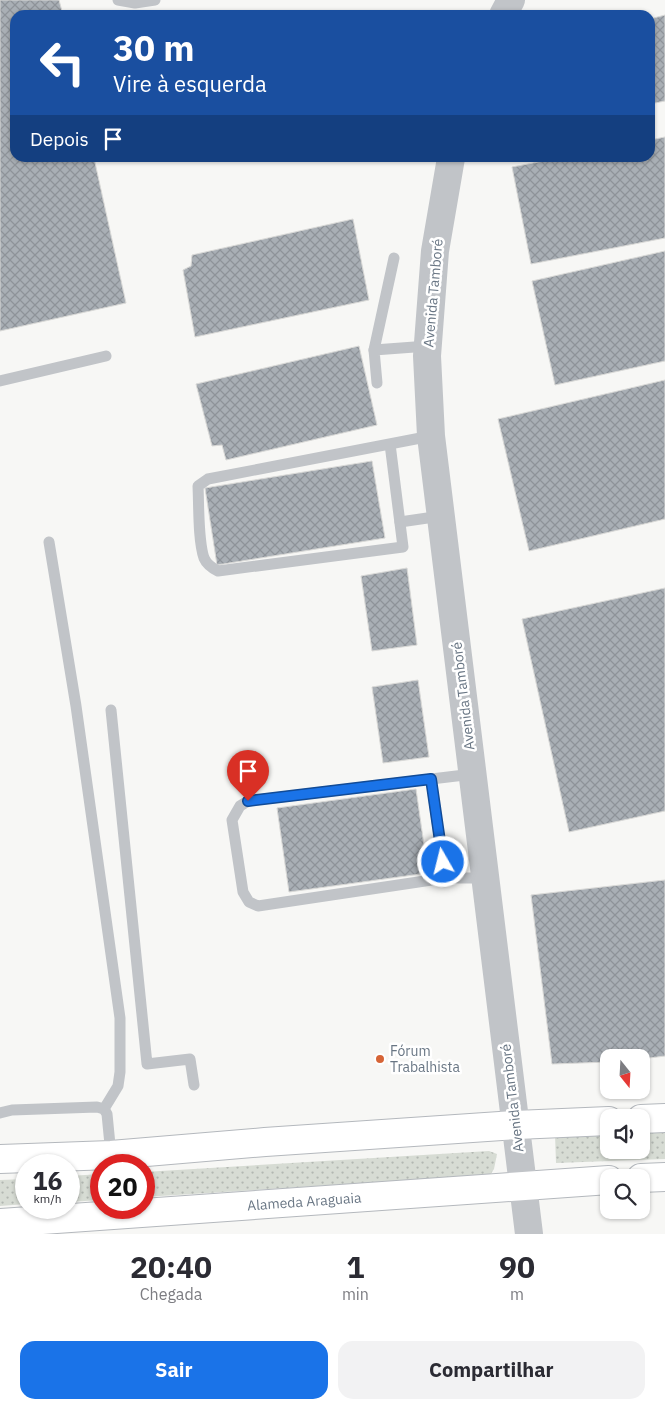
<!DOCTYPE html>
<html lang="pt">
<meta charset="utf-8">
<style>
:root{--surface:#fff;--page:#f2f2f3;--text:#2b2b33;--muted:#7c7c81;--accent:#1a73e8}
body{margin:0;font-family:"IBM Plex Sans",sans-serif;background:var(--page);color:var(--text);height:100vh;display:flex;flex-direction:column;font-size:19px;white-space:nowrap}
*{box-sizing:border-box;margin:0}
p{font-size:16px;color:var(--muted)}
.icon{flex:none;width:28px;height:28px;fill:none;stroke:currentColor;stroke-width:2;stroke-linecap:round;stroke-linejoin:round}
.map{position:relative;height:1234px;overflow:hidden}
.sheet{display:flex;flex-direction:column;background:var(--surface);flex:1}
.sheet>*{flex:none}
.top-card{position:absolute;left:10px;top:10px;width:645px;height:152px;border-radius:15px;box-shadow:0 1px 4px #0004;background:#1a4fa0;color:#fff;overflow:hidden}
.needle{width:32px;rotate:162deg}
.buttons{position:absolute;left:600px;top:1049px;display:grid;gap:10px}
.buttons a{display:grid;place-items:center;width:50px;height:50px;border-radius:10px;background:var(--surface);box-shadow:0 1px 4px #0004;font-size:25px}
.speed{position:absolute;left:15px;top:1154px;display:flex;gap:10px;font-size:25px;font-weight:700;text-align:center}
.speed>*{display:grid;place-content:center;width:65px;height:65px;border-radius:50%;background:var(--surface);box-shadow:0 1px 4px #0004;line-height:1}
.speed small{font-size:12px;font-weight:400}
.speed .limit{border:8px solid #d22;background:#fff;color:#111}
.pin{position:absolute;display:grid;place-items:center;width:42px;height:42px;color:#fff;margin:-51px -21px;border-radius:50% 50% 50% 0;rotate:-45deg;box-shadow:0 0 5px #0007}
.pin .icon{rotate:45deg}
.me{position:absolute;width:55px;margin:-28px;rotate:352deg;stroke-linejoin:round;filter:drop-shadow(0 0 4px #0008)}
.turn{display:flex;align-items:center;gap:18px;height:105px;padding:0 20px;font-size:22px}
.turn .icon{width:65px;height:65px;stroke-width:2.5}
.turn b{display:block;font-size:35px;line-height:42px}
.then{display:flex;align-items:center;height:48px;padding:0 20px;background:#0003;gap:10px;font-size:19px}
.eta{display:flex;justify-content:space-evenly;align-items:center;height:85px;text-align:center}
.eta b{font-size:30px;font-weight:800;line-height:35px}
.primary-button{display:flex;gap:10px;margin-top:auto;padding:10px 20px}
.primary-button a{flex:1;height:58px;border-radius:15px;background:var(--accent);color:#fff;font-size:20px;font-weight:800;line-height:58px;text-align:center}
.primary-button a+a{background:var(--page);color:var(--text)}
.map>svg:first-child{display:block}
.park{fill:url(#park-dots)}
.building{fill:url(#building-cross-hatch);stroke:#d9d9d7}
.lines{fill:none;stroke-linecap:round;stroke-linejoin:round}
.secondary-casing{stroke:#b4b8bd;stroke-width:30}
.service{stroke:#c1c4c8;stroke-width:11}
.tertiary{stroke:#c1c4c8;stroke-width:28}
.secondary{stroke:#fff;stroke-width:28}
.route-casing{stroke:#114b97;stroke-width:12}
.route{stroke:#1a73e8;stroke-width:9}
.poi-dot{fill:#d66436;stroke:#fff;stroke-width:2}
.labels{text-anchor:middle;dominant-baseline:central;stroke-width:5;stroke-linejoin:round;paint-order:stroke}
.street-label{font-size:14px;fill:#697684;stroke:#fff}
.poi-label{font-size:14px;fill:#697684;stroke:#fff;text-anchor:start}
</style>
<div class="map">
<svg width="665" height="1234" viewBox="0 0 665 1234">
<defs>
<pattern id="park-dots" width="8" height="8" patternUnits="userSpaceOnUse" patternTransform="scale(1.25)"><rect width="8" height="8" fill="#d7dcd4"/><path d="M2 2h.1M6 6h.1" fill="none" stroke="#b2b7b2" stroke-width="1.8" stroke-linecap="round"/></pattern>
<pattern id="building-cross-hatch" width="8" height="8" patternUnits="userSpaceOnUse" patternTransform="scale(1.25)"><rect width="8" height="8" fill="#a9afb5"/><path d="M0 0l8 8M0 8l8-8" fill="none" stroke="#8e9399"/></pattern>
</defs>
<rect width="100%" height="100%" fill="#f7f7f5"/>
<g class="park">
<polygon points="665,1130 665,1159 556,1163 555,1134 609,1132 609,1150 641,1150 641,1131"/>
<polygon points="489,1151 497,1154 494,1169 490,1175 144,1197 144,1172"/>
<polygon points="101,1174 101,1200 69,1202 69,1176"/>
<polygon points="26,1179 26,1204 0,1206 0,1180"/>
</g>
<g class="building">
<polygon points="0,0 59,0 63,15 15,15 15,158 94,158 126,303 0,331"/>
<polygon points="665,15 665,101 650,104 650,19"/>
<polygon points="665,137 665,238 531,264 512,167 559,158 650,158 650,140"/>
<polygon points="353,219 369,300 195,337 183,270 191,266 192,255"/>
<polygon points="665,251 665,361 555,385 532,281"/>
<polygon points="359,346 377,425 226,460 222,445 212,446 196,384"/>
<polygon points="665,380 665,519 529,551 498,419"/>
<polygon points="372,461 385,538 217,565 205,488"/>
<polygon points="407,568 417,645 372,651 361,576"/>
<polygon points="665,588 665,811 569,832 522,619"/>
<polygon points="418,680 429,757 383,763 372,687"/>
<polygon points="416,789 428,873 289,892 277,808"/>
<polygon points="665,880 665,1056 641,1059 609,1058 609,1062 552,1064 531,895"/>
</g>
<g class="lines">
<defs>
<g id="secondary">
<polyline points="641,1119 665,1118"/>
<polyline points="0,1159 111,1155 265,1142 516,1125 609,1121"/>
<polyline points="641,1178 665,1177"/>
<path id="s1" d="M 0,1223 L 609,1180"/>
</g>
</defs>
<use href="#secondary" class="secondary-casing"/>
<g class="service">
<polyline points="118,0 135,3 155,0"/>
<polyline points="374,350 394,258"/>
<polyline points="0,381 106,356"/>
<polyline points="377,383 374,350 428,346"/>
<path d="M 390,444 L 403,547 L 218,571 C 212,568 207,565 204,558 C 198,541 199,506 198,486 L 208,479 L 431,436"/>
<polyline points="400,522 441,516"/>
<polyline points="49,542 76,706 120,1018 120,1072 118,1086 104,1109"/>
<polyline points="111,710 147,1064 190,1059 194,1085"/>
<polyline points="473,774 248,801 240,806 232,820 243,892 249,902 258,906 445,878 485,878"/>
<polyline points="431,779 445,878"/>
<polyline points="0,1113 12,1110 97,1107 104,1109 107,1114 111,1155"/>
</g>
<g class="tertiary">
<polyline points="503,15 511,0"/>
<polyline points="451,158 435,251 427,356 431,436 529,1234"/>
</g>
<use href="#secondary" class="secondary"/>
</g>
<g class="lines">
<defs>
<polyline id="route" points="248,801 431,779 443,862"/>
</defs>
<use href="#route" class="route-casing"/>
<use href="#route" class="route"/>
</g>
<circle class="poi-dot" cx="380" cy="1059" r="5"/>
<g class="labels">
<g class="street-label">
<text transform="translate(433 293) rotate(-85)">Avenida Tamboré</text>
<text transform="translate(463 696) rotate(-97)">Avenida Tamboré</text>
<text transform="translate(512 1098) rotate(-97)">Avenida Tamboré</text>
<text stroke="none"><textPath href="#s1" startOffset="305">Alameda Araguaia</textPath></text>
</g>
<g class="poi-label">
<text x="390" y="1051">Fórum<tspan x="390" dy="16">Trabalhista</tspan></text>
</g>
</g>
</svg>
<div class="buttons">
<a><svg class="needle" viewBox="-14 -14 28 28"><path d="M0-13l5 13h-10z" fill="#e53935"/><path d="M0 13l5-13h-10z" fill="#7c7c81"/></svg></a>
<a><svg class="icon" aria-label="sound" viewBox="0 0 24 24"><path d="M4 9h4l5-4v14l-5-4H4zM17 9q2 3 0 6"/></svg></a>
<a><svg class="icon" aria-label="search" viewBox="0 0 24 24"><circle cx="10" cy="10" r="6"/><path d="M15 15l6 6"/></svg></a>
</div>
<div class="speed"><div>16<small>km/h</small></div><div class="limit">20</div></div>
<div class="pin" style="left:248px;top:801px;background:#d93025"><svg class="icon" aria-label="arrive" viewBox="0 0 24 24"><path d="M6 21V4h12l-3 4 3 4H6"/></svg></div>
<svg class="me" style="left:443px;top:862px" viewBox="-20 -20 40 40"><circle r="17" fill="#1a73e8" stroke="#fff" stroke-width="3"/><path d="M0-11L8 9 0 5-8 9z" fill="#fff"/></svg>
<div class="top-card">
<div class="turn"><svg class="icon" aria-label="left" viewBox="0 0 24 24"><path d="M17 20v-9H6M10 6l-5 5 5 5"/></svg><div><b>30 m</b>Vire à esquerda</div></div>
<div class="then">Depois<svg class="icon" aria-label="arrive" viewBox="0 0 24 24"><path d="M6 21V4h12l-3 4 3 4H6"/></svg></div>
</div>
</div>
<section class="sheet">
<div class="eta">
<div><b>20:40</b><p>Chegada</p></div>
<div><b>1</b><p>min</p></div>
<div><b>90</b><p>m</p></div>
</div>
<div class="primary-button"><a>Sair</a><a>Compartilhar</a></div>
</section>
